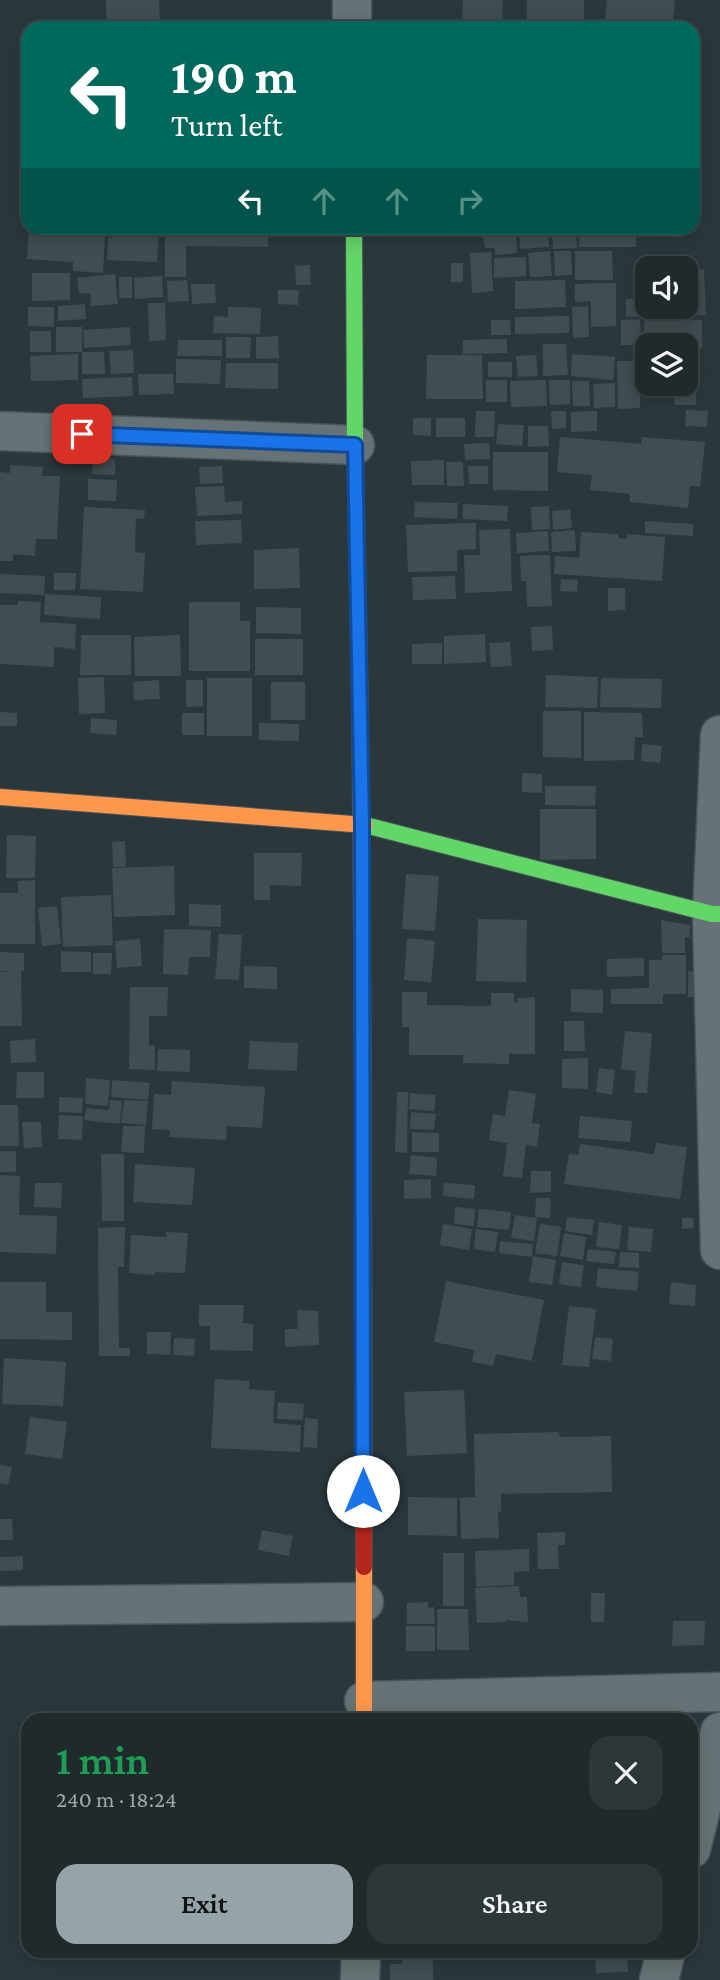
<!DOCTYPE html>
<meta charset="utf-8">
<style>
:root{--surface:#202a2d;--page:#2d3639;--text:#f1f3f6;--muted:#a2a7aa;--line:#3d4649;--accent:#95a4a9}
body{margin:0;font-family:"Crimson Pro",serif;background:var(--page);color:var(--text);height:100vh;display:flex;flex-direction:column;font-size:26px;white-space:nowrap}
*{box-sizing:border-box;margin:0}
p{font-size:23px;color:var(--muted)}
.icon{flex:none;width:38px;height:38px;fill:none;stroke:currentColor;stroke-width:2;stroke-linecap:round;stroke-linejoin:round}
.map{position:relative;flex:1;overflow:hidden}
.panel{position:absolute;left:21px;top:1713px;width:677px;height:245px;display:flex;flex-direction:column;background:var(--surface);border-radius:21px;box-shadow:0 4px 18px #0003,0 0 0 2px var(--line)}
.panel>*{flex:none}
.top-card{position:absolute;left:21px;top:21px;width:679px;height:214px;border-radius:21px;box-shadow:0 4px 18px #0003,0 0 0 2px var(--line);background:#00695c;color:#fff;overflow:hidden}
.buttons{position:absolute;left:635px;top:256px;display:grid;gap:14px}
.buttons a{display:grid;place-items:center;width:63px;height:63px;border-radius:14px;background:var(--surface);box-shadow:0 4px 18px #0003,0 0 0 2px var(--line);font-size:35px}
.pin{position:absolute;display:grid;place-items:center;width:60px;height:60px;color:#fff;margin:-30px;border-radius:14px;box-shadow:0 4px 10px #0006}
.me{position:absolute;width:77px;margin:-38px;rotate:0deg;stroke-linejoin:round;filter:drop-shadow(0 0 5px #0008)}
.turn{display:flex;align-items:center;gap:24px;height:147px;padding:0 35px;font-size:32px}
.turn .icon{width:91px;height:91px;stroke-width:2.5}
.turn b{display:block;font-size:49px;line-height:60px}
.lanes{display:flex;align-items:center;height:66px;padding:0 35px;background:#0003;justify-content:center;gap:35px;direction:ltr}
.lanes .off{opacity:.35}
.round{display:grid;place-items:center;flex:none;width:74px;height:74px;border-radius:21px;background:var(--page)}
.overview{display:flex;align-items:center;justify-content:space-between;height:119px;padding:0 35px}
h1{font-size:42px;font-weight:600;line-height:52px;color:#1e9e55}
.primary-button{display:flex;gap:14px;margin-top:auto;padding:14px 35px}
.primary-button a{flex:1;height:80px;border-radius:21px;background:var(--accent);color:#111;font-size:28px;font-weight:600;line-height:80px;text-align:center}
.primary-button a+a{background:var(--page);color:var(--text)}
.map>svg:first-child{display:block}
.building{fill:#414d51}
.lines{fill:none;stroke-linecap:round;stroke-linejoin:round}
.street-casing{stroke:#485458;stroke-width:41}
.fast-casing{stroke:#485458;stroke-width:18}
.slow-casing{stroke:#485458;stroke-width:18}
.jam-casing{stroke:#485458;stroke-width:18}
.street{stroke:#667275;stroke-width:38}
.fast{stroke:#63d668;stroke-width:16}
.slow{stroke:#ff974d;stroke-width:16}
.jam{stroke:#b3261e;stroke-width:16}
.route-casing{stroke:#114b97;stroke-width:18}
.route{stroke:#1a73e8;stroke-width:12}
</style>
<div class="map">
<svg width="720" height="1980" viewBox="0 0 720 1980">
<rect width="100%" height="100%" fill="#2a383c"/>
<g class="building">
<polygon points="106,0 159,0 160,26 106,27"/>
<polygon points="463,0 503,0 502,25 462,23"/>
<polygon points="527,0 584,0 584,20 527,19"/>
<polygon points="607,0 675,0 672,28 604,28"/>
<polygon points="29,228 97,228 96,237 105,237 103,273 73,271 73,262 27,259"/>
<polygon points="99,228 159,228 157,262 107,260 108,237 112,238 113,232 99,232"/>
<polygon points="165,228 268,228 268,247 186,246 186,277 165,277"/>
<polygon points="548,228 549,247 520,249 519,230"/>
<polygon points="576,228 577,248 553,249 552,229"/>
<rect x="579" y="228" width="57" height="19"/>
<polygon points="516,230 517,253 495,255 495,248 485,248 483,236 494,235 494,231"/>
<polygon points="550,251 552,276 530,277 528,253"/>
<polygon points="554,251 571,251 572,275 555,276"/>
<polygon points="575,251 612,251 613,280 575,280"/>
<polygon points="491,252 493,291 472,293 470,253"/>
<polygon points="526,257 526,276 494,278 494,258"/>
<rect x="451" y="263" width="12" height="19"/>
<polygon points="310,265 311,285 296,285 295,266"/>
<polygon points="704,269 706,315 680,315 680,306 686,306 686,270"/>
<polygon points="32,273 70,273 70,300 32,301"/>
<polygon points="115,274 118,304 91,306 90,293 79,294 77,278"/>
<polygon points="162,276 163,297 135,299 134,278"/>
<rect x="119" y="277" width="13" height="21"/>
<polygon points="187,280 189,301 168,302 167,281"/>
<polygon points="565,280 566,307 515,309 515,281"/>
<polygon points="616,283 616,326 591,327 591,301 575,302 575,284"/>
<polygon points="191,284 215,284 216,303 192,304"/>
<polygon points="278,290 299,290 298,305 278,304"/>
<polygon points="648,298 650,316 626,317 626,299"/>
<polygon points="148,303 165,303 166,340 149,341"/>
<polygon points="85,304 86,319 58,321 58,306"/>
<polygon points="588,306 589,337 573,338 572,307"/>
<polygon points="654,306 674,306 675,315 654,316"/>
<polygon points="28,307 54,307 54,327 28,326"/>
<polygon points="228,307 261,308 260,334 213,333 214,316 228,317"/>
<polygon points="569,316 569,333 515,334 515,317"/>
<polygon points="640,319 641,345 621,345 621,320"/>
<polygon points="491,320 510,320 511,335 491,335"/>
<polygon points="702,320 702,348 686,349 686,345 648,345 648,350 644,350 644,321"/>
<rect x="56" y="327" width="26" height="25"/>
<polygon points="130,327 131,345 84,348 83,330"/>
<rect x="30" y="331" width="21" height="21"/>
<polygon points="278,336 279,358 256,359 256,337"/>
<polygon points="226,337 251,337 250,358 226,358"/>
<polygon points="507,339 507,353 463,354 463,340"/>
<polygon points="178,340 222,340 222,356 177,356"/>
<polygon points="543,344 566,344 568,375 543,376"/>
<polygon points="133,350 134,373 111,374 109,351"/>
<polygon points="82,352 104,352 105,374 82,374"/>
<polygon points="78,354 78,380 31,381 30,356"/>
<polygon points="572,354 615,357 613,380 571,376"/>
<polygon points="427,355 482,355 483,399 426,399"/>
<polygon points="536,355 538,376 518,377 516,356"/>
<polygon points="176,359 221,360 220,384 176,383"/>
<polygon points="617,361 640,361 640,408 618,409"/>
<rect x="488" y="362" width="24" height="15"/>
<polygon points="226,363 278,363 278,389 225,388"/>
<polygon points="138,374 173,374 174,394 139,395"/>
<polygon points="132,377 133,396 83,398 82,379"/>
<rect x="486" y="380" width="21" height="22"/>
<polygon points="546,380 547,406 511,407 510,381"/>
<polygon points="549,380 570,380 570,404 550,405"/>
<polygon points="572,381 589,381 590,406 573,406"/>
<polygon points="686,381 696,381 696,405 674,405 675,383 686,383"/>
<polygon points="615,383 615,407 594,408 593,384"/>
<polygon points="686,410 708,411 707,427 685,426"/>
<polygon points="476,411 495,411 494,437 475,437"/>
<polygon points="551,411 566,411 566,428 552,429"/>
<polygon points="597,411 597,431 571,432 571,412"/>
<polygon points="413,418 431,418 431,436 413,435"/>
<rect x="436" y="418" width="29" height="19"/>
<polygon points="498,424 524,425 522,446 496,444"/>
<polygon points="528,426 548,426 549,446 528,447"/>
<polygon points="560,437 641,444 642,437 705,442 700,487 690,486 688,508 630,502 630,494 590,490 592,475 557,472"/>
<polygon points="489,443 490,459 465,460 464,444"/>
<polygon points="493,452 548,452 548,491 493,490"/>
<polygon points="93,457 115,459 115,475 92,474"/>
<polygon points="444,460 444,485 412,485 411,461"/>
<polygon points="446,462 463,462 464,486 447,486"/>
<polygon points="10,465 43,467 42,476 60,476 57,539 36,539 35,556 13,554 13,561 0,561 0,472 10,473"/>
<polygon points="222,466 223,483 200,484 199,467"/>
<polygon points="468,466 488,466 488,484 469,484"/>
<polygon points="88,479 117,480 116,501 88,500"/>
<polygon points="224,486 225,502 242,501 242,514 197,516 195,487"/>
<polygon points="415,502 458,503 457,519 414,517"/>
<polygon points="463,504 508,506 507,521 463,519"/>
<polygon points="549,506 550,529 532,530 531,507"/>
<polygon points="84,507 145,510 144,519 136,518 135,552 145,553 143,592 80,589"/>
<polygon points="570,509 572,528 553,530 552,511"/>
<polygon points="241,520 242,543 196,545 195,521"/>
<polygon points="645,521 693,524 693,536 645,533"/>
<polygon points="476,523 476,549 457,550 457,571 408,572 406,525"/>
<polygon points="510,529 512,591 465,593 464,555 480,555 479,530"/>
<polygon points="575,530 576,551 552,552 551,532"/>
<polygon points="548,531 549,551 517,553 516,533"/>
<polygon points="581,532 618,534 618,538 627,539 627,534 665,537 662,581 554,574 555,556 579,558"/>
<polygon points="299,548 300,588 254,589 254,550"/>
<polygon points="550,555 552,606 527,607 526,581 521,581 520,556"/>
<polygon points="54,573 76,573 75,590 54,590"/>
<polygon points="0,574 45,576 44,595 0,593"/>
<polygon points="455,576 456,599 413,600 412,577"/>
<polygon points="561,579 578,580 577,592 560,591"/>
<polygon points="608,588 625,588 625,610 608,611"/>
<polygon points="45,594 101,597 100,619 44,615"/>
<polygon points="18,601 41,602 40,622 76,624 75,649 54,647 54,667 0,664 0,605 17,605"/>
<polygon points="189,602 240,602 240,621 250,621 250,671 189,671"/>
<polygon points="256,607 301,608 301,634 256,633"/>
<polygon points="552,626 553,650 532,651 531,627"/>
<polygon points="485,634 486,662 444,664 444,636"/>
<polygon points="81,635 131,635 131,675 80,675"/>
<polygon points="180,635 181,676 135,676 134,637"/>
<rect x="255" y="639" width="48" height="36"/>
<polygon points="510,642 512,666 491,667 489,643"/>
<polygon points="442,643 442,664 412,664 412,644"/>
<polygon points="546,675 598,677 597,708 545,707"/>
<polygon points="104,677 105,713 79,714 78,678"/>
<rect x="207" y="678" width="45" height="58"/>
<polygon points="601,678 662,679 661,708 600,707"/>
<polygon points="159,680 160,699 134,700 133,682"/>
<polygon points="186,680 203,680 203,706 186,707"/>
<rect x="271" y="682" width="34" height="38"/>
<polygon points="543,711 581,711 581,758 543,757"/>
<polygon points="0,712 17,713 17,726 0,726"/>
<polygon points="584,712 642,713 643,737 635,737 634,760 584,761"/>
<rect x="182" y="713" width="22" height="22"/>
<polygon points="91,718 117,720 116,735 90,733"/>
<polygon points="259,723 299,724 299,741 259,740"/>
<polygon points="642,744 662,746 660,763 641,761"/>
<polygon points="522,773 542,774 542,793 522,792"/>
<polygon points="545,786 596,786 595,806 545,805"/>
<polygon points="540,809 596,809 596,859 540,860"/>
<polygon points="7,835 36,836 35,878 6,878"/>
<polygon points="125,841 126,867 113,867 112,842"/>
<polygon points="254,853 302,853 301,886 270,885 270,900 254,900"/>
<polygon points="174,866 175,915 114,917 112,868"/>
<polygon points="406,874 439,876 435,931 402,929"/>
<polygon points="35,880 35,944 0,944 0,893 18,893 18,881"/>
<polygon points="111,895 113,945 63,947 61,897"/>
<polygon points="189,904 221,905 221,927 189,926"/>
<polygon points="57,906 61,944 42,946 38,908"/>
<polygon points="478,919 527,920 526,982 476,981"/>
<polygon points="661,920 690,925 690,937 685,937 685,953 662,953"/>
<polygon points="164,929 211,930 210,957 189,957 188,975 163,974"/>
<polygon points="219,934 242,935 239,980 215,979"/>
<polygon points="407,938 435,941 431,982 404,980"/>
<polygon points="140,939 142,966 117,968 115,941"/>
<polygon points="61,951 91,952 91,972 61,972"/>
<polygon points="0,952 24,953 24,971 21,971 22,1026 0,1026 0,972 12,971 0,971"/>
<polygon points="93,953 112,953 111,974 93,974"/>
<polygon points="663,955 686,955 686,994 663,994 663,1004 611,1004 611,989 649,988 649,960 662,960"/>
<polygon points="644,958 644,976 607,977 607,959"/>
<polygon points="244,966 277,967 277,989 244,988"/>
<polygon points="688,971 696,972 696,997 688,997"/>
<polygon points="130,987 168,987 167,1016 149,1016 149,1046 155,1046 155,1070 129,1069"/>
<polygon points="571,989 603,990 603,1013 571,1012"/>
<polygon points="402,992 427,992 427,1005 491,1006 491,993 514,993 514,1002 518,1003 517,998 535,997 535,1054 509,1054 509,1064 463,1063 463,1055 409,1055 409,1027 402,1027"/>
<polygon points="564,1021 584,1021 585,1051 564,1051"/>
<polygon points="625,1031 652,1033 647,1093 634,1093 636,1071 621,1069"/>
<polygon points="35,1039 36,1062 11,1063 10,1041"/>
<polygon points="250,1041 298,1043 297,1071 248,1069"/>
<polygon points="158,1049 190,1050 190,1072 157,1071"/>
<polygon points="588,1058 588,1089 562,1088 562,1059"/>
<polygon points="599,1068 615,1070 612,1095 596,1092"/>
<polygon points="17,1072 44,1072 44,1098 16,1098"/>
<polygon points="86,1078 110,1080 108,1106 85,1104"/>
<polygon points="112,1080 150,1083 148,1100 111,1097"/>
<polygon points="172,1081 265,1087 262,1128 227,1126 226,1140 169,1137 170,1130 152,1129 154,1094 171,1095"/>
<polygon points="509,1090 536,1094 532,1123 540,1124 537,1147 526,1145 522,1178 503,1176 507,1143 489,1140 493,1114 505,1116"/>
<polygon points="397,1092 408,1092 407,1153 395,1152"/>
<polygon points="410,1093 436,1095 434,1111 409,1109"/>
<polygon points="59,1097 83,1098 82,1113 59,1112"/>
<polygon points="110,1100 122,1101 120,1124 84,1120 86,1108 109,1110"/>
<polygon points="124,1100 148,1101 146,1125 121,1123"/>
<polygon points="0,1105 18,1105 19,1146 0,1146"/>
<polygon points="411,1112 436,1114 434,1130 410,1129"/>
<polygon points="59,1115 83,1116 82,1140 58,1139"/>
<polygon points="580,1116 632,1121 630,1142 578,1138"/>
<polygon points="22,1122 41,1122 42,1147 24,1148"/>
<polygon points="123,1126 145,1126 144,1153 121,1152"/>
<polygon points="412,1132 439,1133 439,1152 412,1152"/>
<polygon points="656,1143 687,1147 680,1199 564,1184 569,1154 578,1155 580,1144 654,1154"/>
<rect x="0" y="1151" width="16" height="21"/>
<polygon points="101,1154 124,1154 124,1221 102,1221"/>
<polygon points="411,1155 437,1158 436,1176 409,1174"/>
<polygon points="135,1164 195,1168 192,1205 133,1202"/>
<polygon points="531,1171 551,1171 551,1192 530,1193"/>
<polygon points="0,1175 20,1176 19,1215 57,1216 56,1254 0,1252"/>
<polygon points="431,1179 431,1198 404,1199 404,1180"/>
<polygon points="35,1183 62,1183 61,1208 34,1207"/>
<polygon points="444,1183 475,1185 474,1199 443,1196"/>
<polygon points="536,1198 551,1198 550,1218 535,1217"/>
<polygon points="455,1207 475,1209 474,1226 454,1224"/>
<polygon points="479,1209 511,1212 509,1230 477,1227"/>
<polygon points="515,1215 537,1218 534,1241 511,1238"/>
<polygon points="567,1217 594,1220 592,1235 565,1231"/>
<polygon points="682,1218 693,1218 694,1228 682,1229"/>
<polygon points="599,1222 622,1225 619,1249 596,1247"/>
<polygon points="443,1224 472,1229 469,1250 440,1245"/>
<polygon points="540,1224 561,1227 557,1256 535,1253"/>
<polygon points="125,1227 124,1267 118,1267 119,1348 130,1348 130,1356 99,1356 98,1228"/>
<polygon points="629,1227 653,1229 651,1252 627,1250"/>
<polygon points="476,1229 498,1232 495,1252 474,1249"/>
<polygon points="166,1232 188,1233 185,1273 155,1272 155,1275 129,1273 131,1235 166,1237"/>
<polygon points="564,1233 586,1237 583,1260 560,1256"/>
<polygon points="500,1241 533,1244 532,1257 499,1253"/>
<polygon points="588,1249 616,1252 614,1264 586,1261"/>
<polygon points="620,1252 639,1253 639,1268 619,1267"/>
<polygon points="533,1256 556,1260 552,1285 529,1282"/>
<polygon points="562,1262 584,1265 581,1287 559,1284"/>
<polygon points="598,1268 639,1272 637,1291 596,1287"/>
<polygon points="446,1281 544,1300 532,1361 496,1354 493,1366 472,1362 474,1350 434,1342"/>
<polygon points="0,1282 46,1282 46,1312 72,1312 72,1340 0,1339"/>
<polygon points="671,1282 696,1285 695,1306 669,1304"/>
<polygon points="199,1305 244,1305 243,1323 253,1324 253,1351 210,1350 210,1326 199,1326"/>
<polygon points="569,1306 596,1309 589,1367 562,1365"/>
<polygon points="297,1310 318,1311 319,1345 285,1347 285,1329 298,1329"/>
<polygon points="147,1332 171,1332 170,1355 147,1354"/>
<polygon points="595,1337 613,1339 611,1361 592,1359"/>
<polygon points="174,1338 195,1339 194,1356 173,1355"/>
<polygon points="4,1358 66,1362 63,1406 2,1404"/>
<polygon points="215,1379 249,1381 249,1389 275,1391 273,1423 301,1425 300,1452 211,1448"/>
<polygon points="464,1390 467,1453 407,1456 404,1392"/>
<polygon points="278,1402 304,1404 303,1420 277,1419"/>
<polygon points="30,1417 67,1422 62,1459 25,1454"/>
<polygon points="305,1418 318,1419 317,1448 303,1447"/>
<polygon points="559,1432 560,1437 611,1436 612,1492 501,1494 501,1512 498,1511 499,1538 461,1539 460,1498 475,1497 474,1434"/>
<polygon points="0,1465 12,1467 8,1485 0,1483"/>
<polygon points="408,1497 457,1498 457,1536 408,1535"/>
<polygon points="0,1519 12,1519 13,1540 0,1540"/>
<polygon points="262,1530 293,1536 289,1556 258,1550"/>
<polygon points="565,1532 565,1545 558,1545 559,1569 538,1569 537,1533"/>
<polygon points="529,1549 529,1571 514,1572 514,1585 476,1587 475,1551"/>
<rect x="443" y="1553" width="21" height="53"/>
<polygon points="23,1556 23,1570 0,1571 0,1557"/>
<polygon points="519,1586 520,1597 527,1597 528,1622 506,1620 506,1622 477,1623 475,1588"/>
<polygon points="591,1593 605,1593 604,1622 591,1622"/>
<polygon points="428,1602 428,1608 434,1607 435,1624 407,1624 407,1603"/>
<polygon points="437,1609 468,1609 469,1650 437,1650"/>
<polygon points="673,1621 705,1621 704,1645 672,1646"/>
<rect x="406" y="1626" width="29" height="25"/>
<polygon points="627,1951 628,1972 596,1973 595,1953"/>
<polygon points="402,1955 433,1955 433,1980 390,1980 390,1964 402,1964"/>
</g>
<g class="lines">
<defs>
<g id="street">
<polyline points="352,0 352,28"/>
<polyline points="0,431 355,445"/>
<polyline points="720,735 712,914 720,1250"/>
<polyline points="0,1606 364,1602"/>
<polyline points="364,1701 720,1692"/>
<polyline points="691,1849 720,1732"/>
<polyline points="360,1980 361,1951"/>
<polyline points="659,1980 666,1951"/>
</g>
<g id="fast">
<polyline points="354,228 355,445 360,707"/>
<polyline points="365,825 712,914 720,914"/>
</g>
<g id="slow">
<polyline points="360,707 363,1057"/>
<polyline points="0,797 365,825"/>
<polyline points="364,1567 364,1720"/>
</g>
<polyline id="jam" points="363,1057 364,1567"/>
</defs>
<use href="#street" class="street-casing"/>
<use href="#fast" class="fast-casing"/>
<use href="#slow" class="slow-casing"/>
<use href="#jam" class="jam-casing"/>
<use href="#street" class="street"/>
<use href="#fast" class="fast"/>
<use href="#slow" class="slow"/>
<use href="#jam" class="jam"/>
</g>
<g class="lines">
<defs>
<polyline id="route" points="82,434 355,445 362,824 363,1491"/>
</defs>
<use href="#route" class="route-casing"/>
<use href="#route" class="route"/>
</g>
</svg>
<div class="buttons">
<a><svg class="icon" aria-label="sound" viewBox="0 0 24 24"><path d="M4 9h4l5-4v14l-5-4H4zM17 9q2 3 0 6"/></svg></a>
<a><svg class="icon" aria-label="layers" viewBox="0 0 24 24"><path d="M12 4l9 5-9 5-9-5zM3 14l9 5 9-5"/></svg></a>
</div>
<div class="pin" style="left:82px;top:434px;background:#d93025"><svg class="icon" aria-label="arrive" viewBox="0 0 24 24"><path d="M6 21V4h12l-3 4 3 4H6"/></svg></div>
<svg class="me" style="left:363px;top:1491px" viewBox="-20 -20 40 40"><circle r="19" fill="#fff"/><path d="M0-13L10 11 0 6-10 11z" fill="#1a73e8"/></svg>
<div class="top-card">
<div class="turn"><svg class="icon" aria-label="left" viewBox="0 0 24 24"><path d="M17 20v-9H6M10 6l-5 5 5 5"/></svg><div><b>190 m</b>Turn left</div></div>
<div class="lanes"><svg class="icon" aria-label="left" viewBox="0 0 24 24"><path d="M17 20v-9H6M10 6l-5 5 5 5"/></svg><svg class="icon off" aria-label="ahead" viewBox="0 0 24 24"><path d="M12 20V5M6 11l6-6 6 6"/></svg><svg class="icon off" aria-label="ahead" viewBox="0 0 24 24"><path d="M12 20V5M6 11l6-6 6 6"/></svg><svg class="icon off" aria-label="right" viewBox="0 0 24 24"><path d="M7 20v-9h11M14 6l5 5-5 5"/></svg></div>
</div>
<section class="panel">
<div class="overview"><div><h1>1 min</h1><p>240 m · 18:24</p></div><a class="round"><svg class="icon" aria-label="close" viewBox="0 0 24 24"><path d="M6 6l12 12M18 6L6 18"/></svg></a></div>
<div class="primary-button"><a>Exit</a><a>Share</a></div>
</section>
</div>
